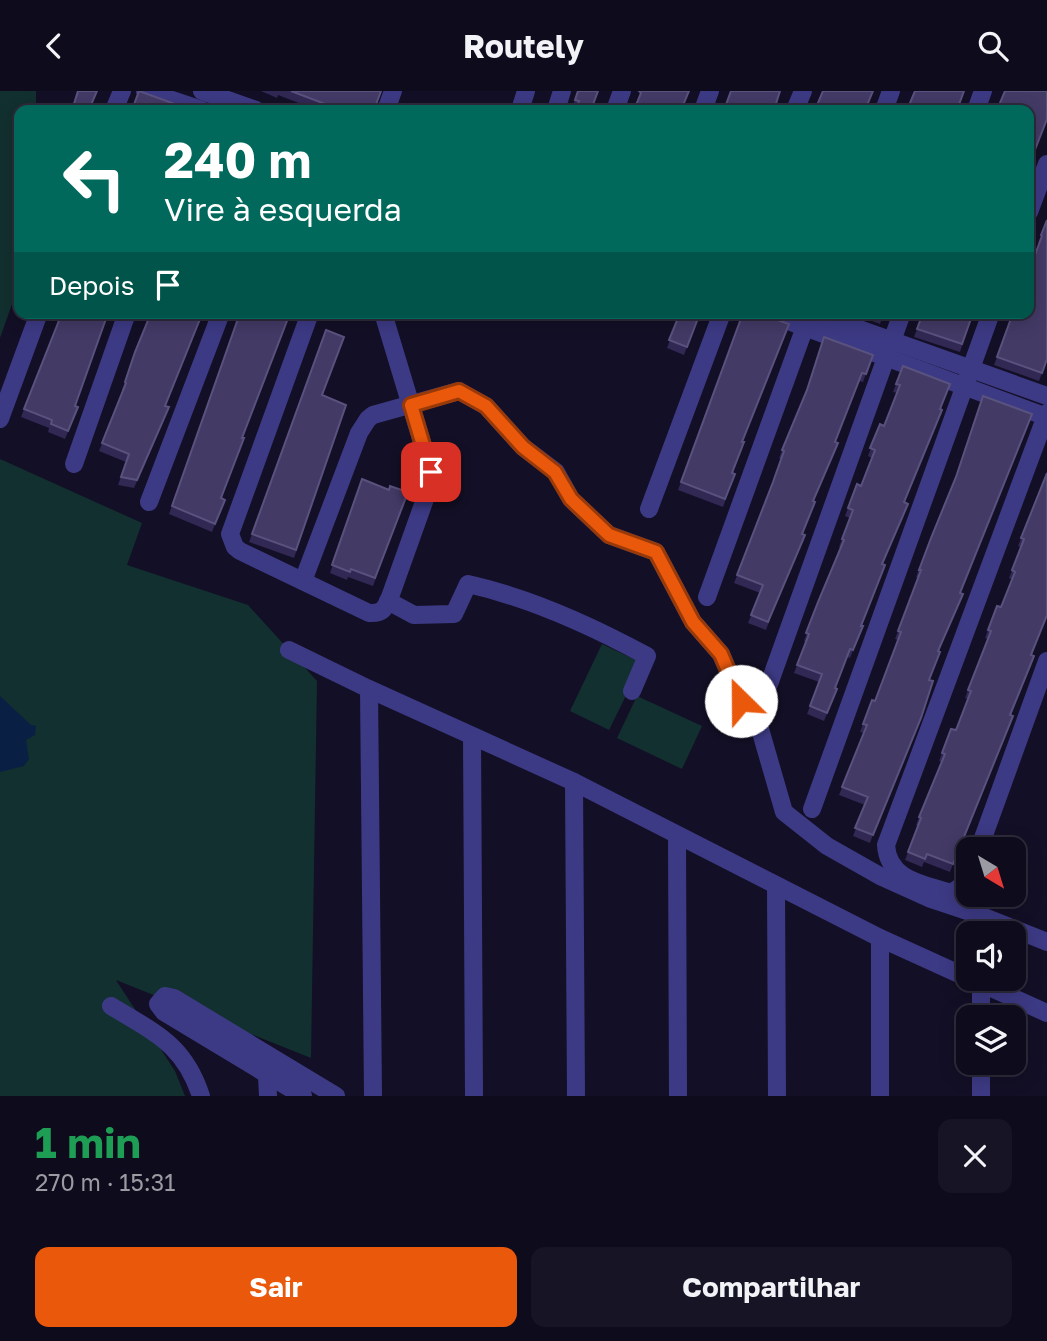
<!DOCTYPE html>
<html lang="pt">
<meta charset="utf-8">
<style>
:root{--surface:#0e0b1c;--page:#171425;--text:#f1f3f6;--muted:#9b9ba3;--line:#2e2b3b;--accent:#ea580c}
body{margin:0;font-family:"Golos Text",sans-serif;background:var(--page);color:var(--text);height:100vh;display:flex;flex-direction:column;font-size:26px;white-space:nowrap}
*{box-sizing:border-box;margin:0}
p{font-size:23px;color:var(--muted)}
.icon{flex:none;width:38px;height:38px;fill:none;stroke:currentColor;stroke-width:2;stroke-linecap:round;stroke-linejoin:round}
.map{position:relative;height:1005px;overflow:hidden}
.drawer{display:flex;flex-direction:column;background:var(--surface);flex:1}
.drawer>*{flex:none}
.top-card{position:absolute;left:14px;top:14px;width:1020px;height:214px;border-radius:14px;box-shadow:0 4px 18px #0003,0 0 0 2px var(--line);background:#00695c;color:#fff;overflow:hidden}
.needle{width:46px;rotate:142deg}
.tools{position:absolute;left:956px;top:746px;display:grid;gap:14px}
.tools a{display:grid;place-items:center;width:70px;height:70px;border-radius:14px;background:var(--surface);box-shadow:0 4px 18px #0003,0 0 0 2px var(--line);font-size:35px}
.pin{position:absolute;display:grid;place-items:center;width:60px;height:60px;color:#fff;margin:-30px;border-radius:14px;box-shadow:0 4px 10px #0006}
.me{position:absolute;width:77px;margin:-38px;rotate:337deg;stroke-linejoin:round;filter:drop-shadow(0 0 5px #0008)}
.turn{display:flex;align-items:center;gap:24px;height:147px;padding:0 35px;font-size:32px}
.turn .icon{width:91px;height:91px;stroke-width:2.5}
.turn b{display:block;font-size:49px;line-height:60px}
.then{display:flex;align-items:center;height:66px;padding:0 35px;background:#0003;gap:14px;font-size:26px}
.round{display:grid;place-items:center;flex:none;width:74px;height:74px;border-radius:14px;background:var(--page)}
.summary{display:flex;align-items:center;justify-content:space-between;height:119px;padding:0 35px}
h1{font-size:42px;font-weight:700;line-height:52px;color:#1e9e55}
.action{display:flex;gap:14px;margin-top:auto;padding:14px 35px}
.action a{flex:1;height:80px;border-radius:14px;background:var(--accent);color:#fff;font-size:28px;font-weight:700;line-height:80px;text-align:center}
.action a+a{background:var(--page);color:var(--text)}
header{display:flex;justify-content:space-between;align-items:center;height:91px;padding:0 35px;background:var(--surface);font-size:32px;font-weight:700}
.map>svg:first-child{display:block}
.green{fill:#12302f}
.water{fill:#0a1f44}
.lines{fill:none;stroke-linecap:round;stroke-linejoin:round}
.minor{stroke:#3d3a85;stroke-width:18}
.wall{fill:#312854}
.building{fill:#433a66;stroke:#5a527e;stroke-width:2}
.route-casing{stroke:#983908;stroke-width:18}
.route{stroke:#ea580c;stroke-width:12}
</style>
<header><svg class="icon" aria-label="back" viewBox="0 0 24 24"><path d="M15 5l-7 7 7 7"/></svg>Routely<svg class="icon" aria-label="search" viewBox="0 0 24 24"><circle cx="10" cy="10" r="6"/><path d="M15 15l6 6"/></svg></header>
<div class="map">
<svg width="1047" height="1005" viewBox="0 0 1047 1005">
<rect width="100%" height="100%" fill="#130f26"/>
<g class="green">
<polygon points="0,0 36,0 36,19 19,19 19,193 0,247"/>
<polygon points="0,368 142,432 127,474 248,514 317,590 311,967 116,889 175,980 185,1005 0,1005"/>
<polygon points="602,553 642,572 609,639 570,620"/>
<polygon points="637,605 702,635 682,678 617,647"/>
</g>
<polygon class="water" points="0,605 31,634 36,635 35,644 26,649 29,668 24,675 0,681"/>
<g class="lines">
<g class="minor">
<polyline points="145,0 202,19"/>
<polyline points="202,0 256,19"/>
<polyline points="114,19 122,0"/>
<polyline points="386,19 393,0"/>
<polyline points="520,19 526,0"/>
<polyline points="556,19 562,0"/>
<polyline points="615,19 622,0"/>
<polyline points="703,19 710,0"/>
<polyline points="795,19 803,0"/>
<polyline points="884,19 891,0"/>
<polyline points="976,19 983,0"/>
<polyline points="1029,121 1047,73"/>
<path d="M 310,222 L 230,443 L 235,456 L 240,460 L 369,522 C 382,523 385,518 390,506 L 430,394 L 431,381 L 383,222"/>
<polyline points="767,222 1047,326"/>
<polyline points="814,222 1047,305"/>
<polyline points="0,328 39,222"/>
<polyline points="74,373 127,222"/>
<polyline points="149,411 221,222"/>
<polyline points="649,418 722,222"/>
<polyline points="303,490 359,342 368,328 373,324 459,300 486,315 523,356 556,381 571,408 609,444 656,461 693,531 721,563 741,610 760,638 784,721 827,755 880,785 931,808 982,825 1047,851"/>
<polyline points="707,506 810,222"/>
<path d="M 388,510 L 414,524 L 454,523 L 468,493 C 531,507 590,534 647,565 L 632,600"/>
<polyline points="289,559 369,598 574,691 880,847 968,887"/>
<polyline points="768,596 902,222"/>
<polyline points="369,598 373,1005"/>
<polyline points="472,645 474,1005"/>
<polyline points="574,691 576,1005"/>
<polyline points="812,718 991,222"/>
<polyline points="677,744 678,1005"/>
<polyline points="979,758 1047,570"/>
<path d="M 968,786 L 959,797 L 951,802 C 923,793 888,789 886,754 L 1047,322"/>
<polyline points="776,795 777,1005"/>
<polyline points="969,887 1047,922"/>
<polyline points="981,893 981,926"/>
<path d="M 111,915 C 155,942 184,953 201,1005"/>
<polyline points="981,971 981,1005"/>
<polyline points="268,1005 267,984 270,974"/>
<polyline points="303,1005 164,921 158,913 165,905 174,907 336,1005"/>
<polyline points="880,1005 880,847"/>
</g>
</g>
<g class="wall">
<polygon points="261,0 382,0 374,19 317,19 278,4 277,7"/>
<polygon points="578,0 598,0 576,18 572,17"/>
<polygon points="1047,129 1047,269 1039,290 994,274 1039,153 1038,152"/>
<polygon points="62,222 75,315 78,316 65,348 48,341 49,337 21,326"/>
<polygon points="240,222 242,347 221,407 225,409 212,441 169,423"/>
<polygon points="680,222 700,222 684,264 667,257"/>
<polygon points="743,222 732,382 735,383 723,416 678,399"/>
<polygon points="851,222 884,222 880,233"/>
<polygon points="923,222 973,222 960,261 914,246"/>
<polygon points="197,227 165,315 169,316 166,324 134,397 118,394 126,371 99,360 123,300 122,299 135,261"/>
<polygon points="326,239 322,304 346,314 294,467 249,451"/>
<polygon points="873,264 863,291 859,290 835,351 766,539 748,532 760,502 734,492 772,396 781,368 779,367 805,303"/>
<polygon points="903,275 904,411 861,535 863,535 850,567 847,566 835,597 837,598 824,630 807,623 819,591 794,582 806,551 804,550 818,511 841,457 839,456 850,427 845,425 857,393 861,395 872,367 868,365 880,333 884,335 897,302 893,301"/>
<polygon points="1047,382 1032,564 1011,624 1010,633 950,781 924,771 922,776 905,769 918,735 916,734 942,671 939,670 951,638 956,639 968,608 965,607 988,548 985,547 997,515 1001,516 1012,489 1009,487 1021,456 1018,455"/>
<polygon points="362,388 389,399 408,401 373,495 348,486 347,489 330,482"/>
<polygon points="931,447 960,502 870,752 853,745 865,714 839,704 864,642 860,641 863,633 875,610 898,549 895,548 918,487 916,486"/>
</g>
<g class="building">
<polygon points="78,0 97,0 91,14 94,15 93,19 72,19"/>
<polygon points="139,0 186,17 185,19 132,19"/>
<polygon points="291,0 381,0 374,19 341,19"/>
<polygon points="578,0 598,0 591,19 576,19 579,10 575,9"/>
<polygon points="639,0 689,0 681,19 634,19 641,2"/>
<polygon points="731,0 780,0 774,19 724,19"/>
<polygon points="823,0 873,0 865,19 815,19"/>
<polygon points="915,0 964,0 957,19 907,19"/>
<polygon points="1005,0 1047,0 1047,28 1029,74 1029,19 997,19"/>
<polygon points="1047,129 1047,268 1042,282 997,266 1013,222 1029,222 1029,180 1042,145 1041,144"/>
<polygon points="62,222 108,222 75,315 78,316 68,340 51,333 52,329 24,318"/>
<polygon points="151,222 198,222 196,227 200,228 165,315 169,316 137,389 121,386 129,363 102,352 126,292 125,291 135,261"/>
<polygon points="240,222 290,222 242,347 244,347 221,407 225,409 215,433 172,415"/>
<polygon points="680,222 700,222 687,256 669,249"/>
<polygon points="743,222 763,222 766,225 789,233 742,351 744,351 732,382 735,383 725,408 681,391"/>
<polygon points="923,222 973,222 962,253 917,238"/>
<polygon points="326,239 344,246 322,304 346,314 296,459 252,443"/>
<polygon points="824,246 873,264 866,283 862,282 835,351 838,352 813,410 815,411 802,443 805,444 768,531 751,524 763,494 737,484 773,391 784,360 782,359 807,299"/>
<polygon points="903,275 950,293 940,318 942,319 904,411 908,413 882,473 885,474 861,535 863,535 853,559 850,558 835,597 837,598 827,622 810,615 822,583 797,574 809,543 806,542 818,511 844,449 842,448 853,419 848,417 857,393 861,395 875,359 870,357 880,333 884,335 900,294 896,293"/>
<polygon points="983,305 1032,323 960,502 963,503 938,560 940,561 929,589 933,590 921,627 873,744 855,737 868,706 842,696 867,634 863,633 872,609 875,610 901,541 898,540 921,479 919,479 931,447 956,386"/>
<polygon points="1047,382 1047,524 1031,564 1034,565 1010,624 1013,625 953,773 927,763 925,768 908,761 921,727 919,726 945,663 942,662 951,638 956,639 971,600 968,599 991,540 988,539 997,515 1001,516 1015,481 1012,479 1024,448 1021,447"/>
<polygon points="362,388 389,399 390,395 408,401 375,487 351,478 350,481 332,474"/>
</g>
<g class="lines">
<defs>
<polyline id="route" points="431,381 411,314 459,300 486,315 523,356 555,381 571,408 609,444 656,461 693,531 721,563 741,610"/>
</defs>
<use href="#route" class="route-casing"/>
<use href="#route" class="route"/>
</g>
</svg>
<div class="tools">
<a><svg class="needle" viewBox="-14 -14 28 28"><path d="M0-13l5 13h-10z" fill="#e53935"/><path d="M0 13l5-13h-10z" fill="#9b9ba3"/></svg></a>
<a><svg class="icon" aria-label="sound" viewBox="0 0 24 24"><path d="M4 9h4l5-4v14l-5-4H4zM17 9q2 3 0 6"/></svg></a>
<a><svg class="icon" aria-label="layers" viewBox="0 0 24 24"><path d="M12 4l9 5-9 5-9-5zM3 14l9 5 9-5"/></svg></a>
</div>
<div class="pin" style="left:431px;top:381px;background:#d93025"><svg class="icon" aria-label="arrive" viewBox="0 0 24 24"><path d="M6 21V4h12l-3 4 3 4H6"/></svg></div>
<svg class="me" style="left:741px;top:610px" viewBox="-20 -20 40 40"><circle r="19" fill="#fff"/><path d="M0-13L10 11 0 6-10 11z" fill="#ea580c"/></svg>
<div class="top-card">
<div class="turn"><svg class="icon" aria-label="left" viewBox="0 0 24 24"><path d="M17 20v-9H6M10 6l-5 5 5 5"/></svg><div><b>240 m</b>Vire à esquerda</div></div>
<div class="then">Depois<svg class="icon" aria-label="arrive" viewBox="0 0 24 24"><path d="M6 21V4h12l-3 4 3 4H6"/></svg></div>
</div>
</div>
<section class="drawer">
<div class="summary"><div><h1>1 min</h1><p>270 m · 15:31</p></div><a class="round"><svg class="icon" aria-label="close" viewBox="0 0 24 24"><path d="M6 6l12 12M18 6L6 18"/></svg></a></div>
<div class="action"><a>Sair</a><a>Compartilhar</a></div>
</section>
